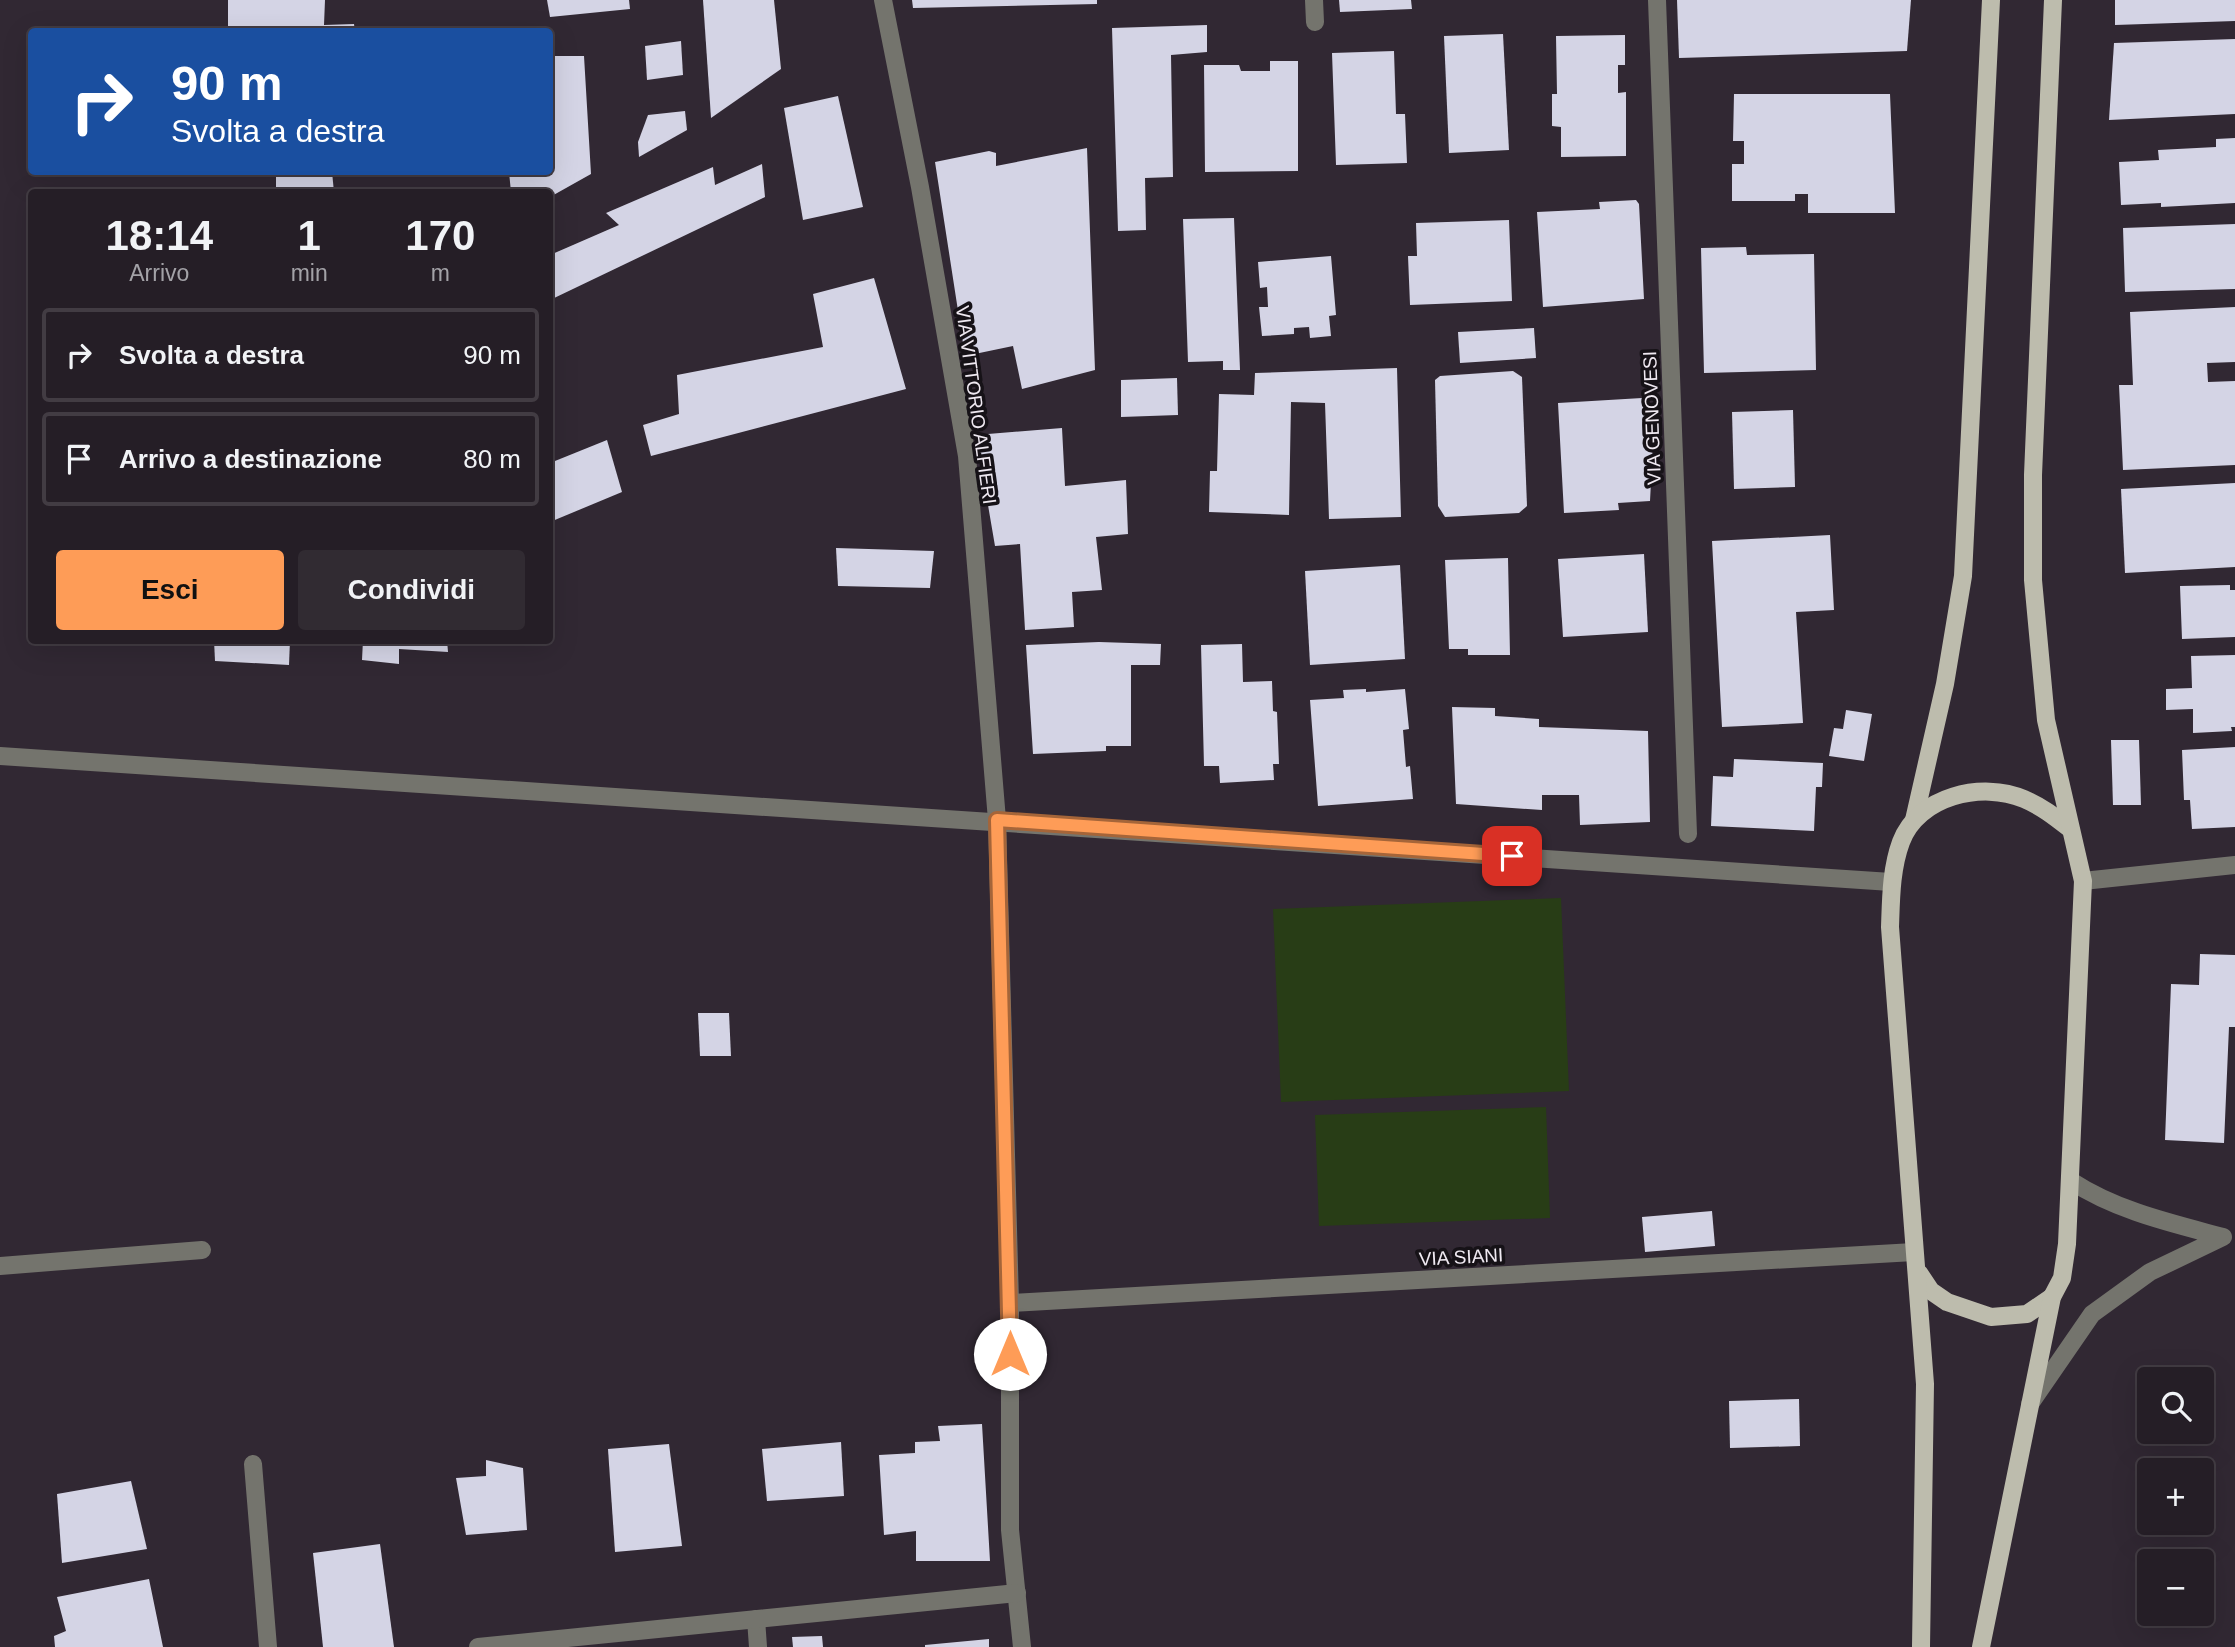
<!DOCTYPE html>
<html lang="it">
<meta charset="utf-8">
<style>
:root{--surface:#251e26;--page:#312b32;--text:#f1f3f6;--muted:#a3a2a7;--line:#423c43;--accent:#fe9c57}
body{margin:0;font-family:Arial,sans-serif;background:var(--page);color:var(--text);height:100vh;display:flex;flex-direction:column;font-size:26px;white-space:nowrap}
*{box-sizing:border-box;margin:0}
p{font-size:23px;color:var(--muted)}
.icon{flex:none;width:38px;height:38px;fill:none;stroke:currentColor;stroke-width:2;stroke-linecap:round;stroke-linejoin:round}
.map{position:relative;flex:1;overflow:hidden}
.panel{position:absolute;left:28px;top:189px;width:525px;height:455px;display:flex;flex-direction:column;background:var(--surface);border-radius:7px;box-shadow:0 7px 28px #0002,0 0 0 2px var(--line)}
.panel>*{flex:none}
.hud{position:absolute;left:28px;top:28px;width:525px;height:147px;border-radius:7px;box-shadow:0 7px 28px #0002,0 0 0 2px var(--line);background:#1a4fa0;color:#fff;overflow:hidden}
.buttons{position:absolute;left:2137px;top:1367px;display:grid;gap:14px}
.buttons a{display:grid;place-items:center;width:77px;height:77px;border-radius:7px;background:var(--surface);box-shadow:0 7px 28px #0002,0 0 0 2px var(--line);font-size:35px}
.pin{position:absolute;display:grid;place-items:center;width:60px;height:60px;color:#fff;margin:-30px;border-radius:14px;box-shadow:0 4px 10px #0006}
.me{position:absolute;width:77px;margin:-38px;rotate:0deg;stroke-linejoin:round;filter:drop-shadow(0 0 5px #0008)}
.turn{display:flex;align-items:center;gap:24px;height:147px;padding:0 28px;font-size:32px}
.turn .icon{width:91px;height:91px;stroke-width:2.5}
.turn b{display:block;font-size:49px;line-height:60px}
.eta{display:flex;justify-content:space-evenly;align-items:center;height:119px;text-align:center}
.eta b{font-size:42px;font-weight:700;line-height:49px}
.cta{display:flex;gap:14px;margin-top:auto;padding:14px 28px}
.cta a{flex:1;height:80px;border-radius:7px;background:var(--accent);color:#111;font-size:28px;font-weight:700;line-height:80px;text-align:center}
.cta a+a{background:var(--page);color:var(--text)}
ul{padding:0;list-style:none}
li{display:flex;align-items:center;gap:21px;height:94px;margin:0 14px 10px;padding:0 14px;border:4px solid var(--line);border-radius:7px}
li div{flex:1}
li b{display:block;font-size:26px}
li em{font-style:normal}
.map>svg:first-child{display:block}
.green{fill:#283d16}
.building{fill:#d4d4e5}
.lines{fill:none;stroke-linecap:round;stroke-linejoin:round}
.minor{stroke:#74746d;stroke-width:18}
.major{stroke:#bdbcad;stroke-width:18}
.route-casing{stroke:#a56539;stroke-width:18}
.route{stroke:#fe9c57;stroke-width:12}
.labels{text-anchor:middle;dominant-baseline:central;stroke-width:7;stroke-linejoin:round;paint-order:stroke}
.street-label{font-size:19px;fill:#efe9f1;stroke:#161217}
</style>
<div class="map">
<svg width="2235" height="1647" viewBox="0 0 2235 1647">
<rect width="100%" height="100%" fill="#312833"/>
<g class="green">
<polygon points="1561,898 1569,1091 1281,1102 1273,909"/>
<polygon points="1546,1107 1550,1218 1319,1226 1315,1115"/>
</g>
<g class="building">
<polygon points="228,0 325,0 324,25 354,24 355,32 228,32"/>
<polygon points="547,0 629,0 630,9 550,17"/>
<polygon points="703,0 774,0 781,69 711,118"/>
<polygon points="912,0 1097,0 1097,4 913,8"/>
<polygon points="1339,0 1411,0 1412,9 1340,12"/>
<polygon points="1677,0 1911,0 1907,51 1679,58"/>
<polygon points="2115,0 2235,0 2235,21 2115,25"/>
<polygon points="1207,25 1207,52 1171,55 1173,177 1145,178 1146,230 1118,231 1112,28"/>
<polygon points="1503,34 1509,150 1449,153 1444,36"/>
<polygon points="1625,35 1625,65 1618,65 1618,93 1626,92 1626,156 1561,157 1561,127 1552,126 1552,94 1557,94 1556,36"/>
<polygon points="2235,39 2235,114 2109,120 2114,43"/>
<polygon points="681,41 683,75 647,80 645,46"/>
<polygon points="1394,51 1396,114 1405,114 1407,163 1336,165 1332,53"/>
<polygon points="550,56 584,56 591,174 550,197 550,192 511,192 509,172 550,172"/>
<polygon points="1270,61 1298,61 1298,171 1205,172 1204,65 1239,65 1241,71 1270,71"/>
<polygon points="1734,94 1890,94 1895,213 1808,213 1808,194 1795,194 1795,201 1732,201 1732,164 1744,164 1744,141 1733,141"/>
<polygon points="838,96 863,207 803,220 784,108"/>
<polygon points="685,111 687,130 639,157 638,142 648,115"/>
<polygon points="2235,138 2235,203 2161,207 2161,203 2121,205 2119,162 2159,160 2158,150 2216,147 2216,139"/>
<polygon points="1087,148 1095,370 1022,389 1013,346 965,356 935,162 989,151 996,153 996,166"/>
<polygon points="762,164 765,197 550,300 550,255 619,225 606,213 713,167 715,185"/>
<polygon points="276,172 332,172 334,192 276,192"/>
<polygon points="1636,200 1639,204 1644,299 1543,307 1537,212 1600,209 1599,202"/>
<polygon points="1234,218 1240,370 1223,370 1223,361 1188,362 1183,219"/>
<polygon points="1509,220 1512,301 1410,305 1408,256 1417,256 1416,223"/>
<polygon points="2235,224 2235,289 2125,292 2123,228"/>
<polygon points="1746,247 1747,255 1814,254 1816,370 1704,373 1701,248"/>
<polygon points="1331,256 1336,315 1329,316 1331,336 1310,338 1309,327 1294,328 1294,334 1262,336 1259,307 1268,307 1267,287 1260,288 1258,262"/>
<polygon points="874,278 906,389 651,456 643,425 679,414 677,375 823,347 813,294"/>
<polygon points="2235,307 2235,362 2207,363 2208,382 2235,381 2235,465 2123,470 2119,385 2133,385 2130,312"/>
<polygon points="1534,328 1536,358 1460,363 1458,332"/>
<polygon points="1397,368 1401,517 1329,519 1325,403 1291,402 1289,515 1209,512 1210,471 1217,471 1219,394 1254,395 1255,373"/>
<polygon points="1513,371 1522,377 1527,506 1519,513 1445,517 1438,506 1435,380 1440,376"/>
<polygon points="1177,378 1178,415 1121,417 1121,380"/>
<polygon points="1642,398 1653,444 1650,501 1618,503 1619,510 1564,513 1558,403"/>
<polygon points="1793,410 1795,487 1734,489 1732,412"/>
<polygon points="1062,428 1065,486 1126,480 1128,534 1096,537 1102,590 1072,592 1074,627 1025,630 1020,544 995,546 976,435"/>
<polygon points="607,440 622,492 550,522 550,463"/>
<polygon points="2235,483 2235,567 2125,573 2121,489"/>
<polygon points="1830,535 1834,610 1796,612 1803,723 1722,727 1712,541"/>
<polygon points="836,548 934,551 930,588 838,586"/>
<polygon points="1644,554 1648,632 1563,637 1558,559"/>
<polygon points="1508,558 1510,655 1468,655 1468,649 1449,649 1445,560"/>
<polygon points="1400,565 1405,659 1310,665 1305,571"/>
<polygon points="2230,585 2230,590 2235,590 2235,637 2182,639 2180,586"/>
<polygon points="214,640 290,640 289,665 215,661"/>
<polygon points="363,640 447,640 448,652 399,649 399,664 362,660"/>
<polygon points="1099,642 1161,644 1160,665 1131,665 1131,746 1106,746 1106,751 1033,754 1026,645"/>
<polygon points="1242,644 1243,682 1272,681 1273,711 1277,712 1279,764 1273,764 1274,780 1220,783 1219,766 1204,766 1201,645"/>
<polygon points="2235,655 2235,727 2231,727 2232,731 2193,733 2193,709 2166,710 2166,689 2192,688 2191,656"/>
<polygon points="1366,689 1366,692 1405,689 1409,729 1403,730 1406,767 1410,766 1413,799 1318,806 1310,700 1344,698 1343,690"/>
<polygon points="1452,707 1495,708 1495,716 1539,719 1539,727 1648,731 1650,822 1580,825 1579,795 1542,795 1542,810 1456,804"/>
<polygon points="1846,710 1872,714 1864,761 1829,756 1834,728 1843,729"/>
<polygon points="2111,740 2139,740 2141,805 2113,805"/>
<polygon points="2235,747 2235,827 2192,829 2190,800 2184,800 2182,750"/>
<polygon points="1734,759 1823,763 1822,787 1816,787 1814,831 1711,826 1713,776 1733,777"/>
<polygon points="2200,954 2235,955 2235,1027 2229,1027 2224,1143 2165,1140 2171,984 2199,985"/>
<polygon points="698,1013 729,1013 731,1056 700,1056"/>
<polygon points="1712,1211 1715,1246 1645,1252 1642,1217"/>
<polygon points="1799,1399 1800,1446 1730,1448 1729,1401"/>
<polygon points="982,1424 990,1561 916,1561 916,1531 884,1535 879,1455 915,1453 915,1442 940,1441 938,1426"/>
<polygon points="841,1442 844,1496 767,1501 762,1449"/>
<polygon points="669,1444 682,1546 615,1552 608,1449"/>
<polygon points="486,1460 523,1468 527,1530 466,1535 456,1478 486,1476"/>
<polygon points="131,1481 147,1549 62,1563 57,1494"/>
<polygon points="380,1544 394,1647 323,1647 313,1553"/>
<polygon points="149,1579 163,1647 55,1647 54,1636 66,1631 57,1597"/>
<polygon points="822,1636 823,1647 793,1647 792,1637"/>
<polygon points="989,1639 989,1647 925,1647 925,1645"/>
</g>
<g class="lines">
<g class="minor">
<polyline points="883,0 920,187 967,456 997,820 1010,1303 1010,1530 1022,1647"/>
<polyline points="1314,0 1315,22"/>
<polyline points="1657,0 1688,834"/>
<polyline points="0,756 1891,882"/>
<polyline points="2083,881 2235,865"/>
<polyline points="0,1266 202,1250"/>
<polyline points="1010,1303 1914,1252"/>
<path d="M 2030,1404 L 2092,1314 L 2150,1272 L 2223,1237 C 2171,1223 2117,1211 2071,1181"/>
<polyline points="253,1464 268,1647"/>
<polyline points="756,1619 758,1647"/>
<polyline points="478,1647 1017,1593"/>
</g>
<g class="major">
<polyline points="1914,820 1945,684 1963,576 1991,0"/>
<polyline points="1919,1273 1931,1291 1947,1302 1991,1317 2027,1314 2052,1297"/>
<path d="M 1921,1647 L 1925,1384 L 1890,927 C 1891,899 1891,869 1901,842 C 1918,796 1982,781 2024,799 C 2041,806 2055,817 2069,828"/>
<polyline points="1981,1647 2052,1297 2062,1278 2067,1244 2083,881 2046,720 2033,580 2033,475 2053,0"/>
</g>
</g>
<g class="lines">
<defs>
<polyline id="route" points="1010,1354 997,820 1512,856"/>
</defs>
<use href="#route" class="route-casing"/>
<use href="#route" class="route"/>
</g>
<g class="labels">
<g class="street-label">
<text transform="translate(976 405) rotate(82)">VIA VITTORIO ALFIERI</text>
<text transform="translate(1652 418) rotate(-92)">VIA GENOVESI</text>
<text transform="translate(1461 1257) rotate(-3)">VIA SIANI</text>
</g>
</g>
</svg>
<div class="buttons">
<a><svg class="icon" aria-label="search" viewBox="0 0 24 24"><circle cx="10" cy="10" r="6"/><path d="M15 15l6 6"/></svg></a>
<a>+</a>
<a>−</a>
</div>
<div class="pin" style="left:1512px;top:856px;background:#d93025"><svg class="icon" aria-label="arrive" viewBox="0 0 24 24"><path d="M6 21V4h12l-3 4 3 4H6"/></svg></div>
<svg class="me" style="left:1010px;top:1354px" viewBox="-20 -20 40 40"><circle r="19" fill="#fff"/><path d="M0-13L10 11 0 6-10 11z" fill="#fe9c57"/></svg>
<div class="hud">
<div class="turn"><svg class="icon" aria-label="right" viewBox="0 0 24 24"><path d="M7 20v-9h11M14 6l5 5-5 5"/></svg><div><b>90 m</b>Svolta a destra</div></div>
</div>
<section class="panel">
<div class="eta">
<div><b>18:14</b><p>Arrivo</p></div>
<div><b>1</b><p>min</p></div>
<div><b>170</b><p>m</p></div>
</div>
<ul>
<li><svg class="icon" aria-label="right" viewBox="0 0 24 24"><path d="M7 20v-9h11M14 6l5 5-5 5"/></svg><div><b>Svolta a destra</b></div><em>90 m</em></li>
<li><svg class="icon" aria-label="arrive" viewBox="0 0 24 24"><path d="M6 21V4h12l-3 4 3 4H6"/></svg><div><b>Arrivo a destinazione</b></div><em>80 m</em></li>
</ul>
<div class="cta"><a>Esci</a><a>Condividi</a></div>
</section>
</div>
